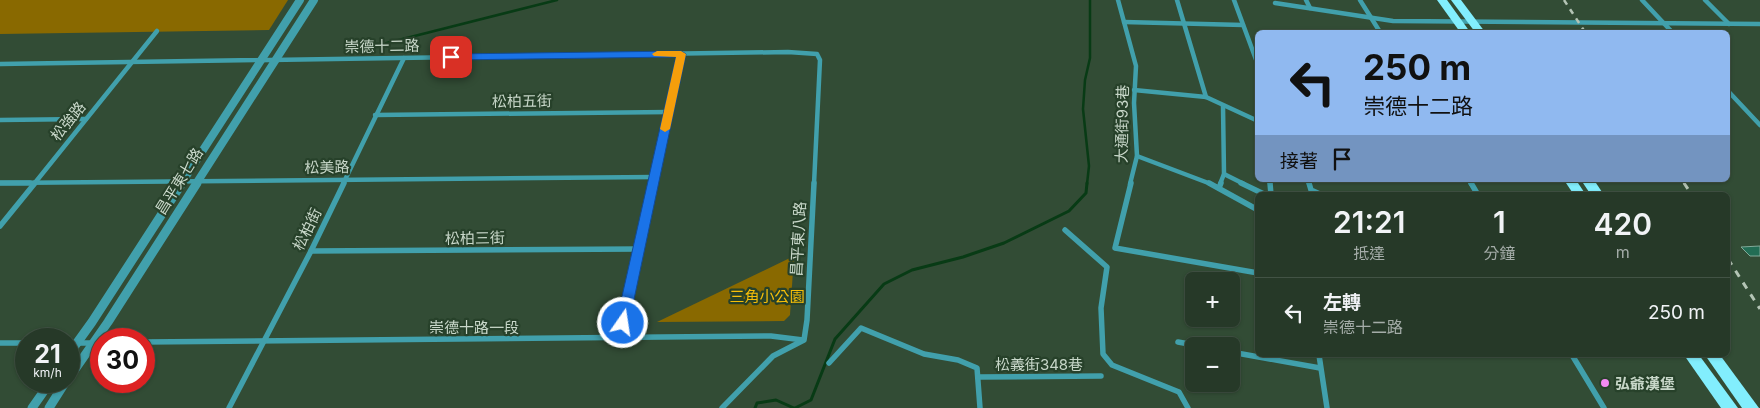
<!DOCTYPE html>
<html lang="zh-TW">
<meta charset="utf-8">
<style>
:root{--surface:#263928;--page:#2e4030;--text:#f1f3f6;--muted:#a4aca8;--line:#425345}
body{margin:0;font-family:Inter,"Noto Sans TC",sans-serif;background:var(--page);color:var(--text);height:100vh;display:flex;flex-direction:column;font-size:19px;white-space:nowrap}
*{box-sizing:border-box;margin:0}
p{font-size:16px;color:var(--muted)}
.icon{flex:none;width:28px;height:28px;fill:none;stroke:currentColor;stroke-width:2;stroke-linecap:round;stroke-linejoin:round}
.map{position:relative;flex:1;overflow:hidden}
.side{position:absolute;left:1255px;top:192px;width:475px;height:165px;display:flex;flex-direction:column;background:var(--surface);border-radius:8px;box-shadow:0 1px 4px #0004,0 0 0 1px var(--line)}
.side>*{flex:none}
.guide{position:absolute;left:1255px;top:30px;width:475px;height:152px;border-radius:8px;box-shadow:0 1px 4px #0004,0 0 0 1px var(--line);background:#90b9f0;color:#111;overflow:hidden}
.buttons{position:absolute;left:1185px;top:272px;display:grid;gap:10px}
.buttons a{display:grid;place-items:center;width:55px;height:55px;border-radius:8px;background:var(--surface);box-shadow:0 1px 4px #0004,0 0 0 1px var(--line);font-size:25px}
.speed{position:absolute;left:15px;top:328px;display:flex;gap:10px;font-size:25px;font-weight:700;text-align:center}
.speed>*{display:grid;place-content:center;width:65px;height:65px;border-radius:50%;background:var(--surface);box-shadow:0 1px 4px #0004,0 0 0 1px var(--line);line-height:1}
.speed small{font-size:12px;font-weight:400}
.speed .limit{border:8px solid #d22;background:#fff;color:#111}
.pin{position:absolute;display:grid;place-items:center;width:42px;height:42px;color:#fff;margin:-21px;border-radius:10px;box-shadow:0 2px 8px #0006}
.me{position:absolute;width:55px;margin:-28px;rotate:13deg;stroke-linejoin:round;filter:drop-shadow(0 0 4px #0008)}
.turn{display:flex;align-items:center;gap:18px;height:105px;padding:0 25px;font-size:22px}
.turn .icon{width:65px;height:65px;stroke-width:2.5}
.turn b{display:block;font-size:35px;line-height:42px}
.then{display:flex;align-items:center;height:48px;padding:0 25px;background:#0003;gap:10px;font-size:19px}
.eta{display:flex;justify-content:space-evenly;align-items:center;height:85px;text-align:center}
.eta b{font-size:30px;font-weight:600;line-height:35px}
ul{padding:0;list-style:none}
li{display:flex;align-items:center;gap:15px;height:70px;padding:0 25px;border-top:1px solid var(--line)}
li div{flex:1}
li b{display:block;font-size:19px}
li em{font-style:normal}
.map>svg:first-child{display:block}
.green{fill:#896900}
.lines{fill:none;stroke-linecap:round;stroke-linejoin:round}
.stream-far1{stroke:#083b15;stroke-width:2.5}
.stream{stroke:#083b15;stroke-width:3}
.building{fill:#226d54;stroke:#81aa99}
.minor-far1{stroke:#41a0ac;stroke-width:4.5}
.minor{stroke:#41a0ac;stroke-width:5.5}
.tertiary-far1{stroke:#41a0ac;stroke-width:8}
.tertiary{stroke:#41a0ac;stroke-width:9}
.primary{fill:#82eefd;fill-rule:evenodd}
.rail-far1{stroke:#b4c4b5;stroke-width:2.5;stroke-dasharray:5.5 5.5;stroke-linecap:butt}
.rail{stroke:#b4c4b5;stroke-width:3;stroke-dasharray:7 7;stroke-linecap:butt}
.route{fill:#1a73e8;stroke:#114b97}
.slow{fill:#f59e0b}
.poi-dot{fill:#f38af2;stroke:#27412a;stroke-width:2}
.labels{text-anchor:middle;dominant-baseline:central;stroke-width:4.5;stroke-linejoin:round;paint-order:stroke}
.street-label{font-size:15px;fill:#c8d7c9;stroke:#27412a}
.park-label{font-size:15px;fill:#f7bf09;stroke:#27412a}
.poi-label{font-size:15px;font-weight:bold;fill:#c8d7c9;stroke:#27412a;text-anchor:start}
</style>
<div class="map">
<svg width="1760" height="408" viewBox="0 0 1760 408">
<rect width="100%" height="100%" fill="#324c35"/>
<g class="green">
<polygon points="0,0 288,0 269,30 0,34"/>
<polygon points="794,256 790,315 784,321 657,322"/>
</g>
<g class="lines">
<g class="stream-far1">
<polyline points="346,50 367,48 557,0"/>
<polyline points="1087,184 1089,166 1083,109 1085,80 1090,58 1090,0"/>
</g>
<g class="stream">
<polyline points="755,408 757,403 776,400 794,408"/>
<polyline points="795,408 811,400 835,339 884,284 912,270 963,257 1004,243 1069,211 1086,193 1087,183"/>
</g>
</g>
<polygon class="building" points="1760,246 1760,256 1750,256 1741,247"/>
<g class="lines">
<g class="minor-far1">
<polyline points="1118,0 1136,66 1134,103 1137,156 1130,184"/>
<polyline points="1177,0 1206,97"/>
<polyline points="1234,0 1258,65"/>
<polyline points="1306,0 1310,8"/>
<polyline points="1360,0 1380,32"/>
<polyline points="1642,0 1672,32"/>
<polyline points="1705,0 1729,24"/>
<polyline points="1275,3 1393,21 1760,24"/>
<polyline points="1124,22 1243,25"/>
<polyline points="0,64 788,52 817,54 820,60 814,184"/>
<polyline points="1134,90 1206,97 1258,121"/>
<polyline points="1728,91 1760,125"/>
<polyline points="375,115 669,112"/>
<polyline points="0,120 86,119"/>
<polyline points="1137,156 1211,184"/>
<polyline points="1224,174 1244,184"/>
<polyline points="1270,180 1270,184"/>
<polyline points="1308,180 1309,184"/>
<polyline points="1469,180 1471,184"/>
<polyline points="0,183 655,177"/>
<polyline points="34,184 157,31"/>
<polyline points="343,184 404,58"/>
<polyline points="653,184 681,54"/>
<polyline points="1220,184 1224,174 1223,106"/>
</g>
<g class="minor">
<polyline points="0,183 30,183"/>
<polyline points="1131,183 1115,248 1258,273"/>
<polyline points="1209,183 1258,210"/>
<polyline points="1241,183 1266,195"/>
<polyline points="1270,183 1271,195"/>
<polyline points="1309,183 1311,190 1322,195"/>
<polyline points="1471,183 1478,195"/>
<polyline points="1219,188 1221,183"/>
<polyline points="0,226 35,183"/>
<polyline points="1065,230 1107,267 1101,308 1103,354 1112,365 1179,392 1188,408"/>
<polyline points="311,251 640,249"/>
<polyline points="619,339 653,183"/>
<polyline points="144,342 771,336 803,340"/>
<polyline points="1178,342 1200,346"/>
<polyline points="0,343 26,343"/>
<polyline points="69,343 101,343"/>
<polyline points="1231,352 1320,368"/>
<polyline points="1319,355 1327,408"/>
<polyline points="1572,355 1604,408"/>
<polyline points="829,363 861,328 924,354 958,360 977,368 980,408"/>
<polyline points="978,377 1101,376"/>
<polyline points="229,408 311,251 344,183"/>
<polyline points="722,408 773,356 804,340 807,320 814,183"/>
</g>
<g class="tertiary-far1">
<polyline points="181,184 300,0"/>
<polyline points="196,184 314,0"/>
</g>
<g class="tertiary">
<polyline points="69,354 92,322 182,183"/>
<polyline points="69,378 108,322 197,183"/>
<polyline points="32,408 51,381"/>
<polyline points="49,408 66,381"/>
</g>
<g class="primary">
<polygon points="1437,0 1447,0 1470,32 1460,32"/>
<polygon points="1451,0 1461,0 1485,32 1475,32"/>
<polygon points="1564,180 1576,180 1586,195 1574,195"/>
<polygon points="1581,180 1594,180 1604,195 1591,195"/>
<polygon points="1684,355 1699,355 1738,408 1721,408"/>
<polygon points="1705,355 1720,355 1759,408 1742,408"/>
</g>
<g class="rail-far1">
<polyline points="1564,0 1585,32"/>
<polyline points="1682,180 1685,184"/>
</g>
<g class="rail">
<polyline points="1684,183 1692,195"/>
<polyline points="1728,259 1760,309"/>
</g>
</g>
<polygon class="route" points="681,51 686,54 629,323 627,326 618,326 616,323 676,57 451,60 446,57 451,54"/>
<polygon class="slow" points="657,51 681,51 686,54 670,129 665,132 660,129 676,57 654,56 652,54"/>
<circle class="poi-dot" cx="1605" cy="383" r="5"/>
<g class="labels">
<g class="street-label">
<text transform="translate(382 46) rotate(-1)">崇德十二路</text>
<text transform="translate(522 101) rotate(-1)">松柏五街</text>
<text transform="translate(68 121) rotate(-51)">松強路</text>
<text transform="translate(1122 124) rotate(-89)">大通街93巷</text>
<text transform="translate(327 167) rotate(-1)">松美路</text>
<text transform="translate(179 181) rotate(-58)">昌平東七路</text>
<text transform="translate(307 229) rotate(-64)">松柏街</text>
<text transform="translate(475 238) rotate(-1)">松柏三街</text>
<text transform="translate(798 239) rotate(-87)">昌平東八路</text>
<text x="474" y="327">崇德十路一段</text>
<text x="1039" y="364">松義街348巷</text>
</g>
<g class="park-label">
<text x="767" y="296">三角小公園</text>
</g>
<g class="poi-label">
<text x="1615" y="383">弘爺漢堡</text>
</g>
</g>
</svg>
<div class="buttons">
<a>+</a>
<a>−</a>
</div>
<div class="speed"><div>21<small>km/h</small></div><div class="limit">30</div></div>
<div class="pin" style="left:451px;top:57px;background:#d93025"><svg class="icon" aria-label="arrive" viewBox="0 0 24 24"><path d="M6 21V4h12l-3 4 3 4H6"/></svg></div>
<svg class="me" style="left:623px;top:323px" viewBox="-20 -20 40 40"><circle r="17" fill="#1a73e8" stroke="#fff" stroke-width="3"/><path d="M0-11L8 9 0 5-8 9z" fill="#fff"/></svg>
<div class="guide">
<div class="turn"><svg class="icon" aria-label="left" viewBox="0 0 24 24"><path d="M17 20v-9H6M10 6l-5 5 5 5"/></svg><div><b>250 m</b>崇德十二路</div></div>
<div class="then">接著<svg class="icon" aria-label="arrive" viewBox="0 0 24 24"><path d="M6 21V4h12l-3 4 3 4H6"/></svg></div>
</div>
<section class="side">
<div class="eta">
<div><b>21:21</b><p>抵達</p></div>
<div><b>1</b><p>分鐘</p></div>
<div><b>420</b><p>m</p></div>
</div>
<ul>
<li><svg class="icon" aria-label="left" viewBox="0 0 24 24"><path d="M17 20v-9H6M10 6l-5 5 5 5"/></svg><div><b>左轉</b><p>崇德十二路</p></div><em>250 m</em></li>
</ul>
</section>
</div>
